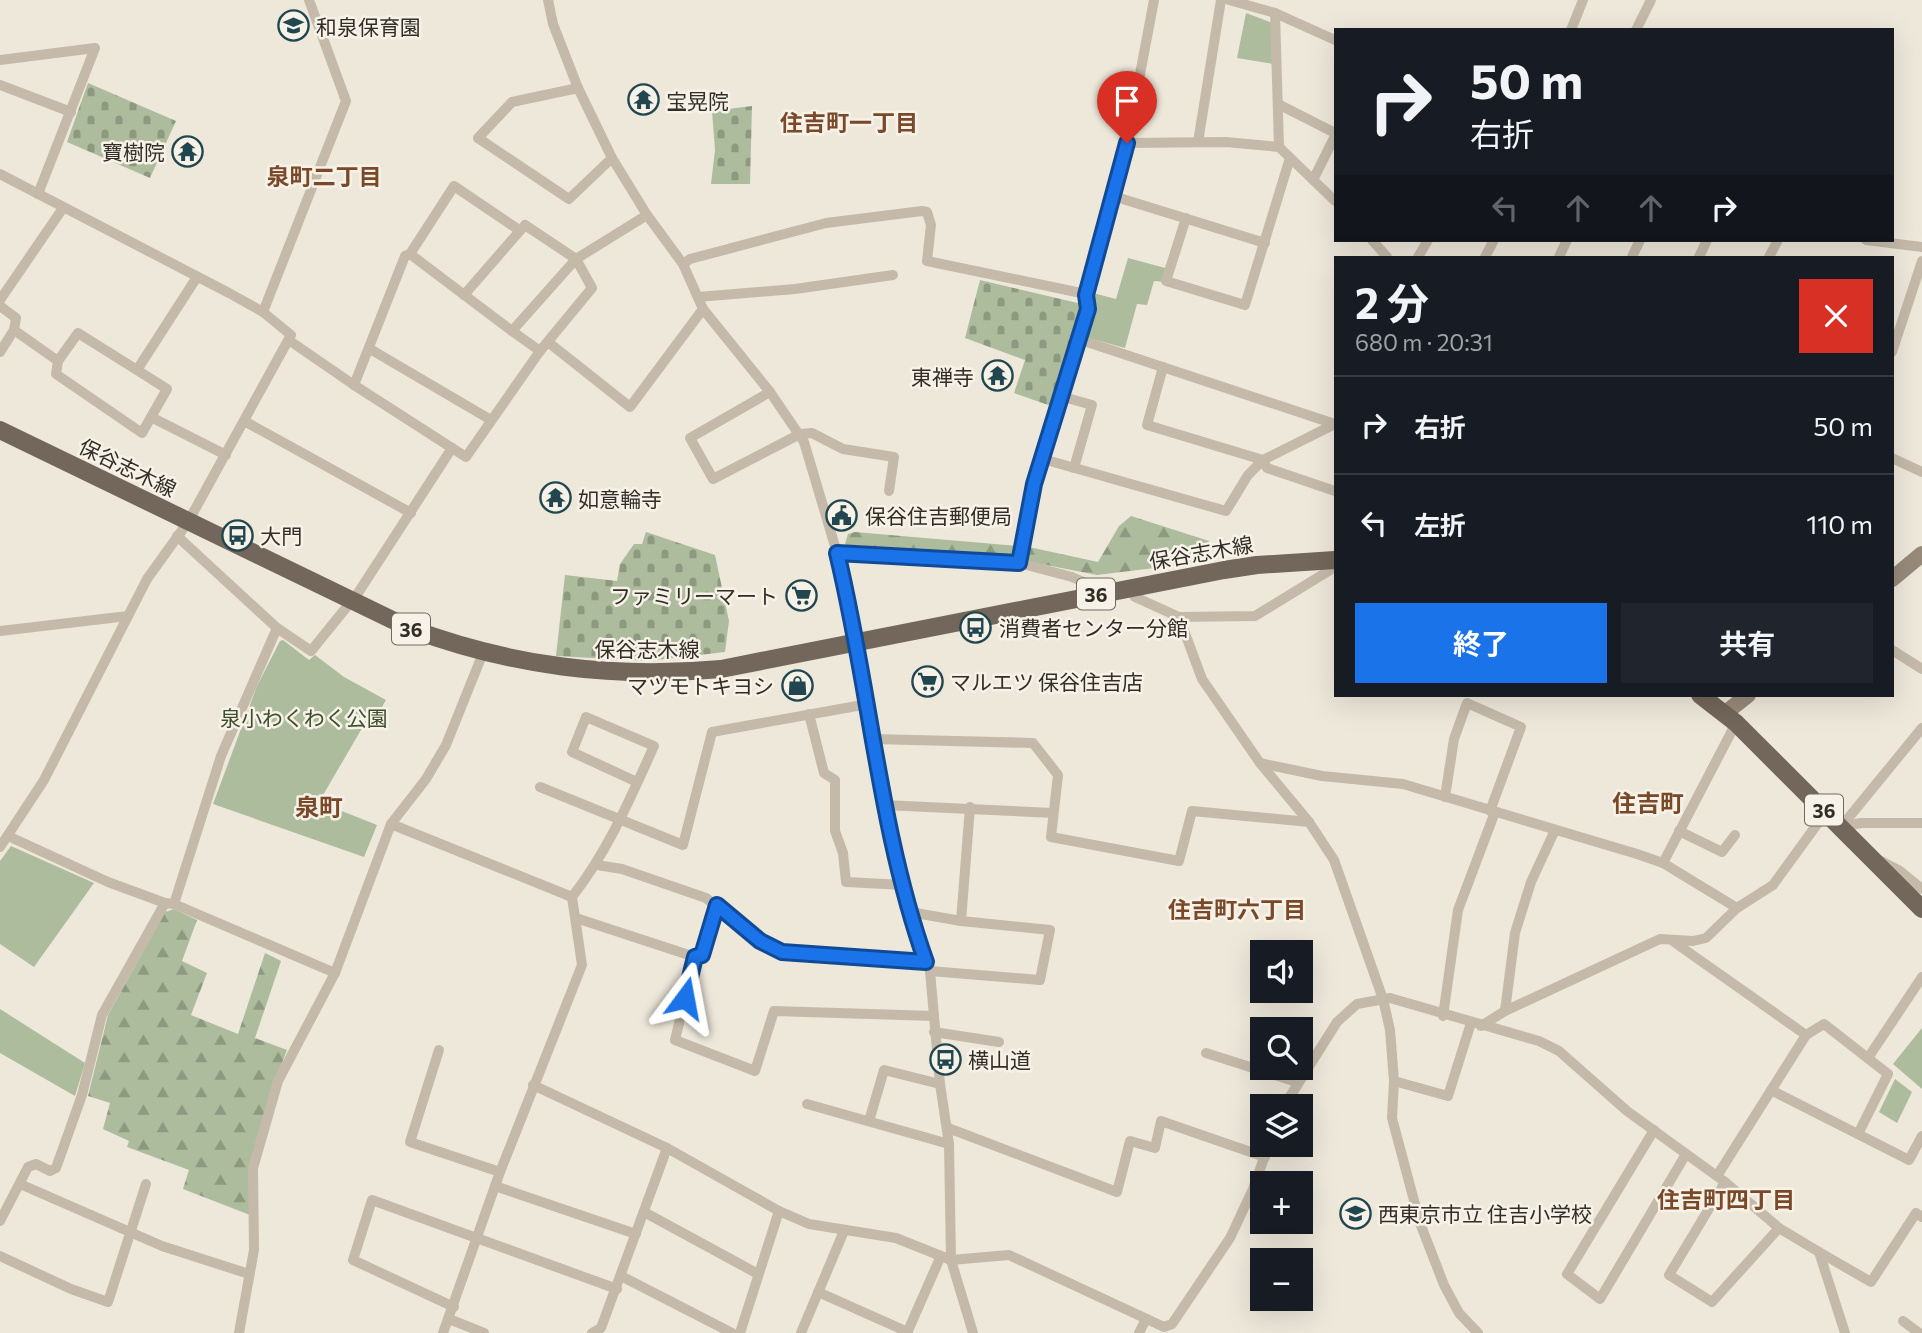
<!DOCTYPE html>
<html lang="ja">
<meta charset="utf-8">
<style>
:root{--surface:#171b24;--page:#20242c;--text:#f1f3f6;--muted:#9ea1a6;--line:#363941;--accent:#1a73e8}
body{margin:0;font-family:Commissioner,"Noto Sans JP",sans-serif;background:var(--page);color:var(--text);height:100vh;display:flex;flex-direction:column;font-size:26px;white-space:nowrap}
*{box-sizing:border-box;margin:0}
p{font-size:23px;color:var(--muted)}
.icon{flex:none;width:38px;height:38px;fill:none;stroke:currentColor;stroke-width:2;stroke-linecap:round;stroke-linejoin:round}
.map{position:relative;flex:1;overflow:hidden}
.side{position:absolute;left:1334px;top:256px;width:560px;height:441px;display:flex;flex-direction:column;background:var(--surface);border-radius:0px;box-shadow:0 7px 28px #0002}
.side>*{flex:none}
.hud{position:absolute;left:1334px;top:28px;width:560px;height:214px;border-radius:0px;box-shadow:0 7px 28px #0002;background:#171b24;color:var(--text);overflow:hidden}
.tools{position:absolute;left:1250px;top:940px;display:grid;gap:14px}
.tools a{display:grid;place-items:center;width:63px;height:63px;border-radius:0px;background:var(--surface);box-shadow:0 7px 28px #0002;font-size:35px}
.pin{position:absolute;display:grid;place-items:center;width:60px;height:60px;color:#fff;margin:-72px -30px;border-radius:50% 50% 50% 0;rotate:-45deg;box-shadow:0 0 7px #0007}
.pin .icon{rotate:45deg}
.me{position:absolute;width:77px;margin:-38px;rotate:13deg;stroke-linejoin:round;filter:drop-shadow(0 0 5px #0008)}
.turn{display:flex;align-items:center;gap:24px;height:147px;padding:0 21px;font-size:32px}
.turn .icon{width:91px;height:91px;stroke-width:2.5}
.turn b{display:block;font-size:49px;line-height:60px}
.lanes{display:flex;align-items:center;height:66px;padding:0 21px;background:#0003;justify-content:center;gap:35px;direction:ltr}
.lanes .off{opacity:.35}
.round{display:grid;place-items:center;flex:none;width:74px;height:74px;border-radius:0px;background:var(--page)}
.overview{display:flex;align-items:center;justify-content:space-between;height:119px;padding:0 21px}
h1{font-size:42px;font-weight:700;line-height:52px}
.primary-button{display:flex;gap:14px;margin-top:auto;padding:14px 21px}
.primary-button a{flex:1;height:80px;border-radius:0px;background:var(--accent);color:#fff;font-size:28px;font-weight:700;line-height:80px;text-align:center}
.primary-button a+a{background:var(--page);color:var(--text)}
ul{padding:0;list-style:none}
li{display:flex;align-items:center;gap:21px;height:98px;padding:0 21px;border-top:2px solid var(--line)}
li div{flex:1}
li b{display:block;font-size:26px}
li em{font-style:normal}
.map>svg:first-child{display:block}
.green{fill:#adbc9d}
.forest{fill:url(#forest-firs)}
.cemetery{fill:url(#cemetery-stones)}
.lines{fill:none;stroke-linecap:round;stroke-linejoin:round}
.minor{stroke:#c5baa9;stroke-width:10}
.secondary{stroke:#988a7a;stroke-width:16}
.primary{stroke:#73665a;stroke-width:18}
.route-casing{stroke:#114b97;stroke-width:18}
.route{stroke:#1a73e8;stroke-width:12}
.labels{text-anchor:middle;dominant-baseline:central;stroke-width:5;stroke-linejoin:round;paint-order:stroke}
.shield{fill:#f7f2e7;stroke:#6e6861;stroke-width:2}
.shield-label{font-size:19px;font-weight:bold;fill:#332d28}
.poi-label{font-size:21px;fill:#332d28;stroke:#f7f2e7;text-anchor:start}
.street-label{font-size:21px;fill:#332d28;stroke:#f7f2e7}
.park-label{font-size:21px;fill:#3e4e2e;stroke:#f7f2e7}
.neighbourhood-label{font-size:23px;font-weight:bold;fill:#79492a;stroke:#f7f2e7}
.quarter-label{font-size:24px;font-weight:bold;fill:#79492a;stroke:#f7f2e7}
</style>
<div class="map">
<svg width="1922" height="1333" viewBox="0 0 1922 1333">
<defs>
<pattern id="forest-firs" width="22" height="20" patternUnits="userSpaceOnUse" patternTransform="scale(1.75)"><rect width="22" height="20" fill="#adbc9d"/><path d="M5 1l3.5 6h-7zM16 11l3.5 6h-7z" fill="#8d9980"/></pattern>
<pattern id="cemetery-stones" width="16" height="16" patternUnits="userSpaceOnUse" patternTransform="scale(1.75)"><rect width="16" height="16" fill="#adbc9d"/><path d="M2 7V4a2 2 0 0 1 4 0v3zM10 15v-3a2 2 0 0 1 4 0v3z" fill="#8d9980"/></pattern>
</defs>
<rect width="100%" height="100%" fill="#eee8db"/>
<g class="green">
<polygon points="1246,13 1273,23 1273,64 1237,58"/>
<polygon points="1128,258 1169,269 1165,282 1154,281 1147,305 1137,304 1125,348 1089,338 1086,332 1094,306 1093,293 1116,299"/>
<polygon points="283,640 309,660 315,655 344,677 386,700 378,714 372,711 319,802 377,825 364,857 213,804 257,686 280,641"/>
<polygon points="11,846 94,883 34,967 0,944 0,861"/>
<polygon points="0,1009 85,1063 75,1096 0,1053"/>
<polygon points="1922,1028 1922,1089 1893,1064"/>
<polygon points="1895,1079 1912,1092 1897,1123 1879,1112"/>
</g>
<g class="forest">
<polygon points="1131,516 1209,541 1204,562 1097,575 1036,563 848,549 845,544 848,534 855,532 1029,547 1098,562 1119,526"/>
<polygon points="174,909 197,920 182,961 207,973 191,1015 238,1034 265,953 281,961 255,1038 287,1050 274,1084 251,1164 250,1215 183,1189 189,1170 127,1147 129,1141 103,1129 110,1103 88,1096 108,1015 165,912"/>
</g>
<g class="cemetery">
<polygon points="88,83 176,121 150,178 67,142"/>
<polygon points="752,106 750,184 711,184 715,150 712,111"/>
<polygon points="980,280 1082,304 1051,406 1014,393 1025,360 965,338"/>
<polygon points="646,532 715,555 729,621 725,652 648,661 556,656 565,575 617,581 620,564 634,544 642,544"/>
</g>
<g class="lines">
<g class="minor">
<polyline points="548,0 553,24 578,88 612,158 647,215 683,264 703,309 770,392 804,442 837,553 858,642 884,805 914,927 930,971 940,1084 949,1144 951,1260 973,1333"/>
<polyline points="1229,0 1275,13 1335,40"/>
<polyline points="1275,13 1279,147 1335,201"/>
<polyline points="1571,30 1583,0"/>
<polyline points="1636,30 1651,0"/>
<polyline points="0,60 95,48 38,194"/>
<polyline points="0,85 71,112"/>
<polyline points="578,88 512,102 478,138 569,199 612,158"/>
<polyline points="1278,104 1335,133"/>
<polyline points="1198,142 1221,0"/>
<polyline points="1127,143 1226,142 1279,147"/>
<polyline points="0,174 229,293 263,312 291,335 188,522 147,579 44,780 0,847"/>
<polyline points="1313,180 1335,136"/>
<polyline points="1113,196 1265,243"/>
<polyline points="1186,218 1166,281 1245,305 1290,158"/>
<polyline points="1372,240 1387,257"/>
<polyline points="1866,240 1922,247"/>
<polyline points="410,254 454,186 519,230"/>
<polyline points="1418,257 1428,240"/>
<polyline points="1485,257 1494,240"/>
<polyline points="1559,257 1567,240"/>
<polyline points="1632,257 1640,240"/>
<polyline points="1699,257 1707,240"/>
<polyline points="1769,257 1778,240"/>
<polyline points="683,264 690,259 826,223 922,211 927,212 931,225 927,261 1086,294"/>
<polyline points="698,297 795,289 893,275"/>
<polyline points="0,300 63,208"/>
<polyline points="0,306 16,318 14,330 0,352"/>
<polyline points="263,312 346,101 309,0"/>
<polyline points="14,330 58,361 56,374 142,433 167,389 137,370 197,277"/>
<polyline points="1078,339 1335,424"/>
<polyline points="290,341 354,385 405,256 410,254 512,331"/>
<polyline points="548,342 630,407 703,309"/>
<polyline points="370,349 491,420"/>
<polyline points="540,351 512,331 576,259 647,215"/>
<polyline points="1892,352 1922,261"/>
<polyline points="58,361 78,333 137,370"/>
<polyline points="1163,367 1147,425 1263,460 1335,424"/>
<polyline points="354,385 452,448"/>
<polyline points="770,392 690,438 713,479 800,434 812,433 843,449 894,457 889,491"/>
<polyline points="1060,396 1092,405 1074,468"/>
<polyline points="151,417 226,455"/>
<polyline points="246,422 411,513"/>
<polyline points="1892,458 1922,472"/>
<polyline points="1043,459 1226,511 1248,475 1263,460 1267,468 1335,491"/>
<polyline points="177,536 277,628"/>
<polyline points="837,553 1019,563 1072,577 1106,592"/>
<polyline points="1019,563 1034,484 1088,309 1086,294 1127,143 1154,0"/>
<polyline points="1129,588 1135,597 1179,617 1202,679 1260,763 1309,822 1334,860 1383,999 1390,1030 1394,1081 1392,1118 1420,1223 1444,1285 1459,1313 1478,1333"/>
<polyline points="1179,617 1255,616 1335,567"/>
<polyline points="0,631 128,616"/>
<polyline points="1892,650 1922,669"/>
<polyline points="809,714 824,773 835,780 835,831 843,853 846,882 904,885"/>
<polyline points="873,739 1033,743 1058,775 1051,837 1179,861 1192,811 1309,822"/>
<polyline points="1260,763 1322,776 1403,784 1637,854 1663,863 1737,908"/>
<polyline points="540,787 683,845 712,732 868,704"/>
<polyline points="1445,797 1454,739 1467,703 1521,727 1490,811"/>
<polyline points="884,805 1053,813"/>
<polyline points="391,824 572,897"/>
<polyline points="1841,827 1922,728"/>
<polyline points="1841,827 1861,823 1922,823"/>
<polyline points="1679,831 1722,852 1735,835"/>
<polyline points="8,836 108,882 165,903"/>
<polyline points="1881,861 1900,871 1922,889"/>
<polyline points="1663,863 1736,723"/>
<polyline points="597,865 622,869 706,898 759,941 782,952 926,962"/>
<polyline points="174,904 221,756 277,628 311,651 358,593 452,448 466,457 540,351 592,288 576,259 525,225 464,295"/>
<polyline points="717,905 702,955 695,957 675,1040 755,1071 774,1011 934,1016"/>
<polyline points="910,912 961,921 1050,930 1040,980 930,971"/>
<polyline points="576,918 695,957"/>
<polyline points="961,921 970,807"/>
<polyline points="1674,942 1806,1035 1717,1176"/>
<polyline points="1505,1011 1515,933 1531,882 1555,830"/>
<polyline points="1443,1016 1458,910 1495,812"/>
<polyline points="1481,1026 1505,1011 1660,939 1693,941 1706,938 1737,908 1773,885 1826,812"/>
<polyline points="934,1032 999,1042"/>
<polyline points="1806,1035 1824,1024 1888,1074 1858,1134"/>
<polyline points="439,1050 410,1142 500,1172"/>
<polyline points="1206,1053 1297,1082"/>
<polyline points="1868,1058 1922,977"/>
<polyline points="1394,1081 1448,1096 1471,1023"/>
<polyline points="533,1085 667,1148 779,1211 809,1224 896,1238 951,1260 1009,1255 1164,1327 1172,1324 1230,1238 1253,1189 1269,1144"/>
<polyline points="1771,1090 1909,1160 1922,1136"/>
<polyline points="807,1104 949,1144"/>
<polyline points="1284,1106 1337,1022 1357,1004 1390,998 1539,1041 1559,1051 1627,1111 1725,1182 1779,1228 1819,1252 1845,1333"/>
<polyline points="869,1121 884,1070 940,1084"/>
<polyline points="948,1128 1117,1192 1130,1141 1155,1148 1161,1121 1265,1157"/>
<polyline points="1654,1130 1567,1274 1600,1299 1686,1154"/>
<polyline points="1725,1182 1669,1275 1712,1302 1779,1228"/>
<polyline points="20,1184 162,1246 249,1274"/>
<polyline points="495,1186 636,1234"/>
<polyline points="644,1212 758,1274"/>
<polyline points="0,1221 28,1167 36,1164 50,1171 56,1168 82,1095 102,1015 165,903 174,904 335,973"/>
<polyline points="1819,1252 1871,1282 1916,1213 1922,1217"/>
<polyline points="0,1256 71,1289 108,1302 146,1184"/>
<polyline points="621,1276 732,1333"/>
<polyline points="818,1292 908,1332"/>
<polyline points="454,1307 353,1260 372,1200 617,1289"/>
<polyline points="449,1319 484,1333"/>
<polyline points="1903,1321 1919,1333"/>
<polyline points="239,1333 254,1250 253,1168 278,1081 335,973 391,824 426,779 446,745 483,653"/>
<path d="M 443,1333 L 500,1172 L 582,965 L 572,897 C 608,851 630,799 654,746 L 586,717 L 572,752 L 637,782"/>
<polyline points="592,1333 601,1328 667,1148"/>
<polyline points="740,1333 779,1211"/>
<polyline points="801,1333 844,1231"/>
<polyline points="907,1333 940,1258"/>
<polyline points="1139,1333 1146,1319"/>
</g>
<g class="secondary">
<polyline points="1892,579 1922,554"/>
<polyline points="1724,714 1748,695"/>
</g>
<g class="primary">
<path d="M 0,430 L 409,628 C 511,666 612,679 721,669 L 1224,570 L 1257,565 L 1335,560"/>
<polyline points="1700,695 1736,723 1922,909"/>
</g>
</g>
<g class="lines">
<defs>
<path id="route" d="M 685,998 L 695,957 L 702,955 L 717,905 L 760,941 L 782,952 L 926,962 C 879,830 870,689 837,553 L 1019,563 L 1034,484 L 1088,309 L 1086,295 L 1127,143"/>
</defs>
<use href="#route" class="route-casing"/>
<use href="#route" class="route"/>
</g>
<defs>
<symbol id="school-ring" viewBox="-11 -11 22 22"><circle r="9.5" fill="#f7f2e7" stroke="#22464f" stroke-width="1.5"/><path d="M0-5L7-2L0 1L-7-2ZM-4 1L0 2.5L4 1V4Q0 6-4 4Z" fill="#22464f"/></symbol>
<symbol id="temple-ring" viewBox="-11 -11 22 22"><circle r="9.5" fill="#f7f2e7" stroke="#22464f" stroke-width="1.5"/><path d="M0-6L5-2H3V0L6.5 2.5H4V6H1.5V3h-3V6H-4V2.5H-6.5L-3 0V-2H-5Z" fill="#22464f"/></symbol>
<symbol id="civic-ring" viewBox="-11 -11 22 22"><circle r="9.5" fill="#f7f2e7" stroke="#22464f" stroke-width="1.5"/><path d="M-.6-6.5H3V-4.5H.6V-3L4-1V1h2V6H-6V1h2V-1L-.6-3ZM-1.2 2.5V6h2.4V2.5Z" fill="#22464f"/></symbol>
<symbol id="bus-ring" viewBox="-11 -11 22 22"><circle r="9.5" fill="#f7f2e7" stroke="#22464f" stroke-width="1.5"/><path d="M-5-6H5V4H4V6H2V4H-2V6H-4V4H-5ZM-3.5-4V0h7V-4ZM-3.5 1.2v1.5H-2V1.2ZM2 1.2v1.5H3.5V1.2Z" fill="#22464f"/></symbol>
<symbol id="supermarket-ring" viewBox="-11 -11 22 22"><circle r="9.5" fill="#f7f2e7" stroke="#22464f" stroke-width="1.5"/><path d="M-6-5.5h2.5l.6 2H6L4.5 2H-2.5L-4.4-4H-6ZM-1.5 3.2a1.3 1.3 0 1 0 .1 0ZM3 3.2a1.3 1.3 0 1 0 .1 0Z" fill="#22464f"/></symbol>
<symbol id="shop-ring" viewBox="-11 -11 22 22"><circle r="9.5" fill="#f7f2e7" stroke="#22464f" stroke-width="1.5"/><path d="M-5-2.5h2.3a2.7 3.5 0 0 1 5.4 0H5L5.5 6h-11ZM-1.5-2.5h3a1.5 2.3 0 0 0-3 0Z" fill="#22464f"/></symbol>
</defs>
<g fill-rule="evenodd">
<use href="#school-ring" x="276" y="8" width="35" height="35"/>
<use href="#temple-ring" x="626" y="82" width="35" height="35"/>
<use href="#temple-ring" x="170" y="134" width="35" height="35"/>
<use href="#temple-ring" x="980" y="358" width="35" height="35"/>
<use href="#temple-ring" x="538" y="480" width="35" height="35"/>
<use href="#civic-ring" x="824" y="498" width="35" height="35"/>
<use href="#bus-ring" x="220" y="518" width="35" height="35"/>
<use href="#supermarket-ring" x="784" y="578" width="35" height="35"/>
<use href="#bus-ring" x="958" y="610" width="35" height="35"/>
<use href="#supermarket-ring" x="910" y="664" width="35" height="35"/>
<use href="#shop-ring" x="780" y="668" width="35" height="35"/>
<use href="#bus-ring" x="928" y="1042" width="35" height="35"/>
<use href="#school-ring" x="1338" y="1196" width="35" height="35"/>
</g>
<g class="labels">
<g class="shield">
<rect x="1077" y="578.5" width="38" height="31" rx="5"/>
<rect x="392" y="613.5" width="38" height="31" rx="5"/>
<rect x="1805" y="794.5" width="38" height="31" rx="5"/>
</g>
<g class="shield-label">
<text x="1096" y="594">36</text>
<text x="411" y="629">36</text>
<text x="1824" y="810">36</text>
</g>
<g class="poi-label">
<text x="316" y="26">和泉保育園</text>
<text x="666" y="100">宝晃院</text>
<text x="165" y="151" text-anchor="end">寶樹院</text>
<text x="974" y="376" text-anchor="end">東禅寺</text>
<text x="578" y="498">如意輪寺</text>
<text x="865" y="515">保谷住吉郵便局</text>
<text x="260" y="535">大門</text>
<text x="778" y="595" text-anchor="end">ファミリーマート</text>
<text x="999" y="627">消費者センター分館</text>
<text x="950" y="681">マルエツ 保谷住吉店</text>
<text x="774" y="685" text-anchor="end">マツモトキヨシ</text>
<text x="968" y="1059">横山道</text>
<text x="1378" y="1213">西東京市立 住吉小学校</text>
</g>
<g class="street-label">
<text transform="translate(128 467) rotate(26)">保谷志木線</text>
<text transform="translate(1201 552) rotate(-10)">保谷志木線</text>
<text x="647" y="648">保谷志木線</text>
</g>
<g class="park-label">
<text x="304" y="717">泉小わくわく公園</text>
</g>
<g class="neighbourhood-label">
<text x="849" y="122">住吉町一丁目</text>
<text x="324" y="176">泉町二丁目</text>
<text x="1237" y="909">住吉町六丁目</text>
<text x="1726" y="1199">住吉町四丁目</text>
</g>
<g class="quarter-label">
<text x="1648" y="802">住吉町</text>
<text x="319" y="806">泉町</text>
</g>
</g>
</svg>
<div class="tools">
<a><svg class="icon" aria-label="sound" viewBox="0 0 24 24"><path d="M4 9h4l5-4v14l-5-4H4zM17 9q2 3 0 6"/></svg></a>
<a><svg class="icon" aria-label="search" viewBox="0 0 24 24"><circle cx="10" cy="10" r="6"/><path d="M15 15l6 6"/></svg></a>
<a><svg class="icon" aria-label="layers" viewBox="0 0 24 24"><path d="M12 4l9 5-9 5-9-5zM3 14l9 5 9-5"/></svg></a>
<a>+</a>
<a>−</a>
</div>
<div class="pin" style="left:1127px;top:143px;background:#d93025"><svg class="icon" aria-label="arrive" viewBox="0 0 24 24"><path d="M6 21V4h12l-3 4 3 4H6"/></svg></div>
<svg class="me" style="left:685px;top:998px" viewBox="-20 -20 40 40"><path d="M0-17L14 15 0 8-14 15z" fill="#1a73e8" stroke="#fff" stroke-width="4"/></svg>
<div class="hud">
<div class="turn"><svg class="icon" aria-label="right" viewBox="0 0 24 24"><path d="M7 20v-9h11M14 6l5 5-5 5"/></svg><div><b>50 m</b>右折</div></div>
<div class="lanes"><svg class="icon off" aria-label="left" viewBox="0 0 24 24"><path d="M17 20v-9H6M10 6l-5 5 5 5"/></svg><svg class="icon off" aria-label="ahead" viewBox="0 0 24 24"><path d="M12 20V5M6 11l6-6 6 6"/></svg><svg class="icon off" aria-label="ahead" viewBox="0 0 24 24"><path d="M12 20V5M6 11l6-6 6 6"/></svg><svg class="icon" aria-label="right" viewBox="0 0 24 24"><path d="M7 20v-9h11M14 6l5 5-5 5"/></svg></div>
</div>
<section class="side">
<div class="overview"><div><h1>2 分</h1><p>680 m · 20:31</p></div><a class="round" style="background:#d93025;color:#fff"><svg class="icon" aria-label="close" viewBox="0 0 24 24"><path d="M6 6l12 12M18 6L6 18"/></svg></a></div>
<ul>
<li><svg class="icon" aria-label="right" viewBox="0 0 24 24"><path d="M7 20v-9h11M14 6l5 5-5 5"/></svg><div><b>右折</b></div><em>50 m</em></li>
<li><svg class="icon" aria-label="left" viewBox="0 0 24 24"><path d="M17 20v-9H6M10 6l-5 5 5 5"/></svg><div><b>左折</b></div><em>110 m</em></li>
</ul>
<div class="primary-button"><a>終了</a><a>共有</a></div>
</section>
</div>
